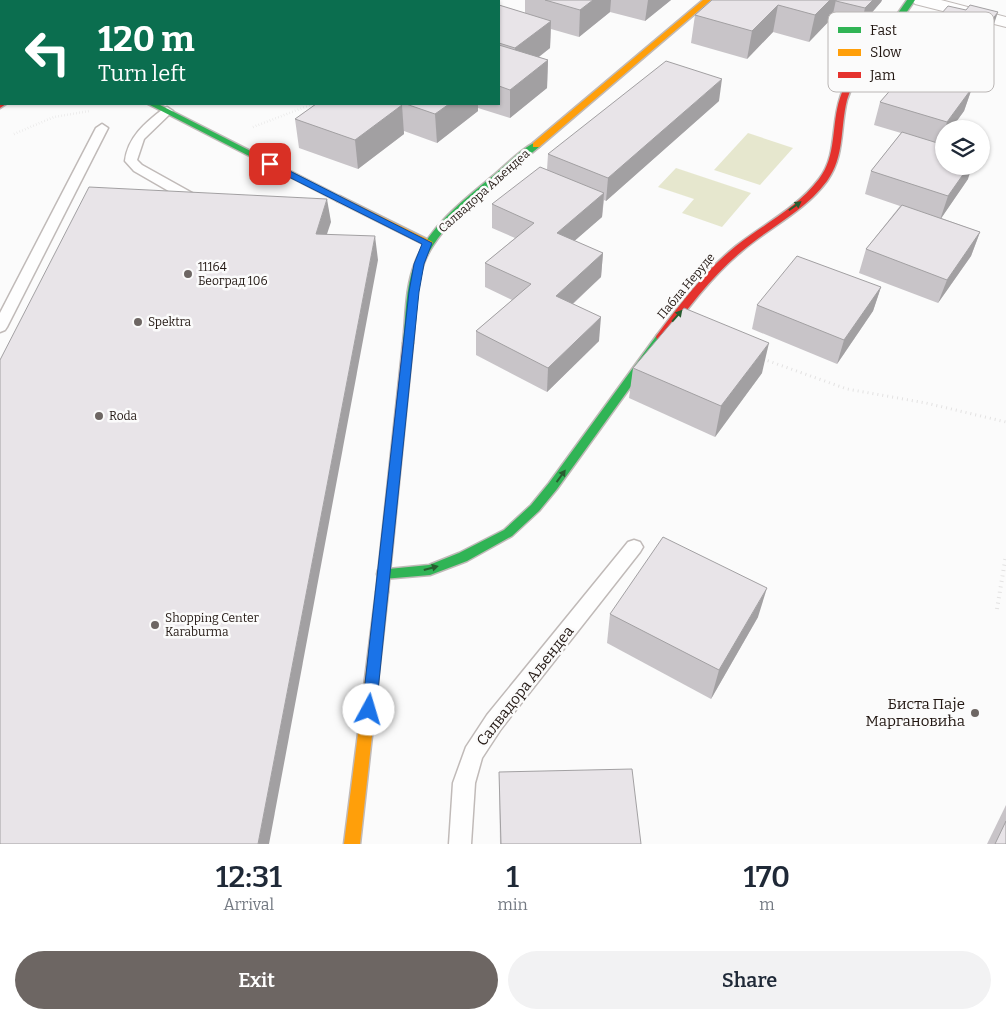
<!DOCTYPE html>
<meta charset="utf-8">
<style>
:root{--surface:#fff;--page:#f2f2f3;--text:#1f2937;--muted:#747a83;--accent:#6d6663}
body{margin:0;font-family:Bitter,serif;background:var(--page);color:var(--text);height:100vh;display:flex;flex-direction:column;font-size:19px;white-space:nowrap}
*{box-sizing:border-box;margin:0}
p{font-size:16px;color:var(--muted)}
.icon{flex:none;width:28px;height:28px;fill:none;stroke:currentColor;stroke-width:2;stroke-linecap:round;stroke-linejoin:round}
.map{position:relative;height:844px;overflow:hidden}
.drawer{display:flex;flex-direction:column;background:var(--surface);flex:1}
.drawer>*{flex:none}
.banner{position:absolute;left:0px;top:0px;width:500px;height:105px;box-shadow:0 1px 4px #0004;background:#0b6e4f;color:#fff;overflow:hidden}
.tools{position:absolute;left:935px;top:120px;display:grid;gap:10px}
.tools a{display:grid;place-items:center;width:55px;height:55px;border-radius:50%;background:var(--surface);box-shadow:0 1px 4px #0004;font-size:25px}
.pin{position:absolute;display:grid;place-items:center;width:42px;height:42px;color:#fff;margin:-21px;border-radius:10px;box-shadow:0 2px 8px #0006}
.me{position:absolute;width:55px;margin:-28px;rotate:6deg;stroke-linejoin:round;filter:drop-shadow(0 0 4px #0008)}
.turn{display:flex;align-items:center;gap:18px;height:105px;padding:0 15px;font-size:22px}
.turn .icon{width:65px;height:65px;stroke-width:2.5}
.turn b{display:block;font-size:35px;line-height:42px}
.eta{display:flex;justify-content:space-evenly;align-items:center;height:85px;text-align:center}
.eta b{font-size:30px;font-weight:600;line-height:35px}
.action{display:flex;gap:10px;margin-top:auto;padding:10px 15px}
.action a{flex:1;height:58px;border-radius:30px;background:var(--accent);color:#fff;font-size:20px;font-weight:600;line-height:58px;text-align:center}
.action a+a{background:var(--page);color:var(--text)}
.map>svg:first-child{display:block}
.green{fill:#e6e7ce}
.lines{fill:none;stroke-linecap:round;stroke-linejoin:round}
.stream{stroke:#75c6c9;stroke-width:10}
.lane-casing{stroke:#c0bab8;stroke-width:3}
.street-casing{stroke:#c0bab8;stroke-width:2}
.fast-casing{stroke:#c0bab8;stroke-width:3}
.slow-casing{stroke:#c0bab8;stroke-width:3}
.jam-casing{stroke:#c0bab8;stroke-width:3}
.path-far2{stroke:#e3e2e2;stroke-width:2.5;stroke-dasharray:0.5 2.5;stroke-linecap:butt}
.path-far1{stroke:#e3e2e2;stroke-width:3;stroke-dasharray:1 4;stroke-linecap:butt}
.path{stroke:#e3e2e2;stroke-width:4;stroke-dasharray:1 4.5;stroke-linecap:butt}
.lane{fill:#fefefe;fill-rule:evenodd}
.street{fill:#fefefe;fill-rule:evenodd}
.fast{fill:#30b455;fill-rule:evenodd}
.slow{fill:#ff9f0a;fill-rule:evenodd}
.jam{fill:#e5322d;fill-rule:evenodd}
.wall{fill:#c8c4c8}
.shaded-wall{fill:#a2a0a2}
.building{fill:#e8e4e8;stroke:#a2a0a2}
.oneway{fill:#285d30}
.route{fill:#1a73e8;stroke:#114b97}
.poi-dot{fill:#6d6663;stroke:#fbfbfb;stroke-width:2}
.labels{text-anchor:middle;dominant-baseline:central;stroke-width:5;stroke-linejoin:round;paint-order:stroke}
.street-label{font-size:12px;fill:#211611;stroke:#fbfbfb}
.poi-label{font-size:12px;fill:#211611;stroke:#fbfbfb;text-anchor:start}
.near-street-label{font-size:15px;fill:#211611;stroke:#fbfbfb}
.near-poi-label{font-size:15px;fill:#211611;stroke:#fbfbfb;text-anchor:end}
.key{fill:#fbfbfb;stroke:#bab6b5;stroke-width:1}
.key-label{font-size:14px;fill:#211611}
</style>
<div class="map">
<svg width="1006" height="844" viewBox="0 0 1006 844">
<rect width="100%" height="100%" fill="#fbfbfb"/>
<g class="green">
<polygon points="748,133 793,148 760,185 714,170"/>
<polygon points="676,168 751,193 722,227 682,213 694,199 658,187"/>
</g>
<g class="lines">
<polyline class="stream" points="40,1 42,0"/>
<defs>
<g id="lane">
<path d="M 167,107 L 173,111 L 144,139 L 137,160 L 142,165 L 203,199 L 205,202 L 203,205 L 193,205 L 134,171 L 125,161 C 128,137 145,123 163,109 Z"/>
<polygon points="102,124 108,128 7,327 5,330 0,332 0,313 96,128"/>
<polygon points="634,540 640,542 643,547 640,552 501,729 482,758 475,783 471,844 449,844 453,783 466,747 487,715 628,542"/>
</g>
<polygon id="street" points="912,0 941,0 1006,17 1006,27 915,4"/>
<g id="fast">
<polygon points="907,0 915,0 875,58 869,58 868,56"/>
<polygon points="148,104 158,104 345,199 340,202 337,201"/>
<path d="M 536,142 L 540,145 L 539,147 C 504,176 440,220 424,263 C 415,288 416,317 413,343 L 408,346 L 404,345 L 403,343 C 406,317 405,288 415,263 C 428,227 465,199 494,175 C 505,166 523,147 536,142 Z"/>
<polygon points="661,334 665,335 666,337 665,339 557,489 539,511 512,536 467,561 430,575 383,579 378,578 377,574 378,570 429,565 459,553 504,530 531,505 549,483 657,335"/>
</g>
<g id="slow">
<polygon points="703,0 711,0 539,147 533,147 533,143"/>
<polygon points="340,196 431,241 433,243 431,245 425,245 337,201 335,199"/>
<polygon points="382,587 387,588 388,592 360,844 344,844 376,592 377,588"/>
</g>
<g id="jam">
<path d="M 869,54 L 876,56 C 865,70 852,82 847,100 C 840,128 845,156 827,181 C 805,211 770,227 742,251 C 712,276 688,308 665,339 L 657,339 L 656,337 L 657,335 C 681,303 705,271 736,246 C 764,224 797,208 819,179 C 837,156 831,125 840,98 C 845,81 858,68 869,54 Z"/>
<polygon points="0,102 6,104 0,108"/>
<polygon points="408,340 413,343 388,592 387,596 382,597 377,596 376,592 403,343"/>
</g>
</defs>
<use href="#lane" class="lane-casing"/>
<use href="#street" class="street-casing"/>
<use href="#fast" class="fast-casing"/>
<use href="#slow" class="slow-casing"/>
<use href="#jam" class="jam-casing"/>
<g class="path-far2">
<polyline points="447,1 449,0"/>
<polyline points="253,127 313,104"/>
<polyline points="14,134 54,117 89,111"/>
</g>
<polyline class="path-far1" points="763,359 847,389 926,403 1006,422"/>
<polyline class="path" points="997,609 1006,555"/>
<use href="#lane" class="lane"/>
<use href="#street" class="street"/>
<use href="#fast" class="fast"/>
<use href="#slow" class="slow"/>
<use href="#jam" class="jam"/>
</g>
<g class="wall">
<polygon points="525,0 671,0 645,21 610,12 579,37 551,29 550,48 539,57 548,60 547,88 510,118 478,108 478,111 437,143 404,131 404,134 358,169 299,148 295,119 316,104 499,104 499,5 525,13"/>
<polygon points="712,0 882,0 881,2 861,25 832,18 809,42 773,32 747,59 691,43 695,15"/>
<polygon points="941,14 994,24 978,46 967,43 963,55 944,80 972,88 964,111 951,129 944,129 944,139 940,144 968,179 941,218 980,232 971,256 938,303 859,273 866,249 900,206 865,194 871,171 901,133 874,125 880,102 905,74 876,66 882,44 938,25"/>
<polygon points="719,101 606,201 604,200 602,217 574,241 603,253 601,277 573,304 599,341 547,392 476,355 476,331 512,300 485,287 485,263 515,238 492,228 492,204 547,170 548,154"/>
<polygon points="881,287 873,311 837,364 752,329 757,305"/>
<polygon points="633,368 762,373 715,437 629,398"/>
<polygon points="610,614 758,617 711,699 607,643"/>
<polygon points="499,772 641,844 500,844"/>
<polygon points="1006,805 1006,844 987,844"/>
</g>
<g class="shaded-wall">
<polygon points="0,0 14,0 13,1 1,1 1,5"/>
<polygon points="593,0 611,0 610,12 579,37 580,10"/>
<polygon points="648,0 671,0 645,21"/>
<polygon points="830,0 836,0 832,18 809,42 815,15"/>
<polygon points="873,0 882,0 881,2 861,25 865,8"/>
<polygon points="778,5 773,32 747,59 752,31"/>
<polygon points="998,12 994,24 978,46 982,33"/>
<polygon points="551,21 550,48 514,76 515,48"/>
<polygon points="970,33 963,55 941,84 948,62"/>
<polygon points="548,60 547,88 510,118 510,90"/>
<polygon points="722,79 719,101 606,201 608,178"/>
<polygon points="972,88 964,111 951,129 945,129 947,122"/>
<polygon points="449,104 478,104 478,111 437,143 435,114"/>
<polygon points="402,105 404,134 358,169 355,140"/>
<polygon points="944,132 944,139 939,145"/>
<polygon points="969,166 972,166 968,179 940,220 948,196"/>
<polygon points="604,193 602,217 556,257 557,233"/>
<polygon points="327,199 331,222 319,258 316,234"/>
<polygon points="980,232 971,256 938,303 947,280"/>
<polygon points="375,236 378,260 269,844 258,844"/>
<polygon points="603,253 601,277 555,320 556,296"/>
<polygon points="881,287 873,311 837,364 844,340"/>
<polygon points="601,317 599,341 547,392 548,368"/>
<polygon points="769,343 762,373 715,437 721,406"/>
<polygon points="767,588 758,617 711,699 719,670"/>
</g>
<g class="building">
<polygon points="200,0 264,0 263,1 198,1"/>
<polygon points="545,0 593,0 580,10"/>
<polygon points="712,0 830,0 815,15 778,5 752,31 695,15"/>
<polygon points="836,0 873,0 865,8 836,1"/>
<polygon points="499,5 551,21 515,48 499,43"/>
<polygon points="970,5 998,12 982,33 954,26 959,19 941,14 948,6 966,10"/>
<polygon points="1,29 1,39 0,38 0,30"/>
<polygon points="499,45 548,60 510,90 499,86"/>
<polygon points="666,61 722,79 608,178 548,154"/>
<polygon points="908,70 972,88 947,122 880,102"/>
<polygon points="316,104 398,104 402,105 355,140 295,119"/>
<polygon points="406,104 449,104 435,114"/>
<polygon points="902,132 944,145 944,166 969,166 948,196 871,171"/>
<polygon points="540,167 604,193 557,233 603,253 556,296 601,317 548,368 476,331 531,284 485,263 534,223 492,204"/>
<polygon points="89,187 327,199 316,234 375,236 258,844 0,844 0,360"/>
<polygon points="902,205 980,232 947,280 866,249"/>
<polygon points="797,256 881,287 844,340 757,305"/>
<polygon points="684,308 769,343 721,406 633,368"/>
<polygon points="663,537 767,588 719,670 610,614"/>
<polygon points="632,769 641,844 501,844 499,772"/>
<polygon points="1006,821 1006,844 995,844"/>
</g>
<defs><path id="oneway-solid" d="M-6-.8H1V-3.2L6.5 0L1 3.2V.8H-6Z" transform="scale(1.25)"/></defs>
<g class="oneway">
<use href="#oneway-solid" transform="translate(795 206) rotate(-35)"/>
<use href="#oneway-solid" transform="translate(677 316) rotate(-49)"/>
<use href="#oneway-solid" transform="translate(561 476) rotate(-54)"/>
<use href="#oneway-solid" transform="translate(431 568) rotate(-15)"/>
</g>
<polygon class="route" points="270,161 432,243 424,264 419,292 376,710 374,715 369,717 364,715 362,710 409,292 414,264 422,244 267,166 266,164"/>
<g class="poi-dot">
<circle cx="188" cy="274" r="5"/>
<circle cx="138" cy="322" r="5"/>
<circle cx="99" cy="416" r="5"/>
<circle cx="155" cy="625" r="5"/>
<circle cx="975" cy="713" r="5"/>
</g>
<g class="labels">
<g class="street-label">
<text transform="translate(484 191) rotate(-42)">Салвадора Аљендеа</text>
<text transform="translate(686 286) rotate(-50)">Пабла Неруде</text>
</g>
<g class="poi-label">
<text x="198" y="267">11164<tspan x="198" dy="14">Београд 106</tspan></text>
<text x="148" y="322">Spektra</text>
<text x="109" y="416">Roda</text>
<text x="165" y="618">Shopping Center<tspan x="165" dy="14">Karaburma</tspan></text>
</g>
<g class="near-street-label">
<text transform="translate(525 686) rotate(-52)">Салвадора Аљендеа</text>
</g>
<g class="near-poi-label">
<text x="965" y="704">Биста Паје<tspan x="965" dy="17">Маргановића</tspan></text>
</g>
</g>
<rect x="828" y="12" width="166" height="80" rx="8" class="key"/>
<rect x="838" y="27" width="23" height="6" fill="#30b455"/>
<rect x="838" y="49" width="23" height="7" fill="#ff9f0a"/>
<rect x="838" y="72" width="23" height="6" fill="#e5322d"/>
<g class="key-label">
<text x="870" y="35">Fast</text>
<text x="870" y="57">Slow</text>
<text x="870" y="80">Jam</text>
</g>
</svg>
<div class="tools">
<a><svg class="icon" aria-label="layers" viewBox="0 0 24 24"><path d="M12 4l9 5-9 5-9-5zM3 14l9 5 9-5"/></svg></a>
</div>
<div class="pin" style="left:270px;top:164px;background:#d93025"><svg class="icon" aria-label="arrive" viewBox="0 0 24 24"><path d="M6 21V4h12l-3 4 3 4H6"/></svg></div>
<svg class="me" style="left:369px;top:710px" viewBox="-20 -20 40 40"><circle r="19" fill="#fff"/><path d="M0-13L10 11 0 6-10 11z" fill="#1a73e8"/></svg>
<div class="banner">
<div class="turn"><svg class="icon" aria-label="left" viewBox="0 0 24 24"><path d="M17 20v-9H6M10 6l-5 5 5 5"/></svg><div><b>120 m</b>Turn left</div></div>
</div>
</div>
<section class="drawer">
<div class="eta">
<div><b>12:31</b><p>Arrival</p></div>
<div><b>1</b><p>min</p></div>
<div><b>170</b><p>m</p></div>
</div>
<div class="action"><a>Exit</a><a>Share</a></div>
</section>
